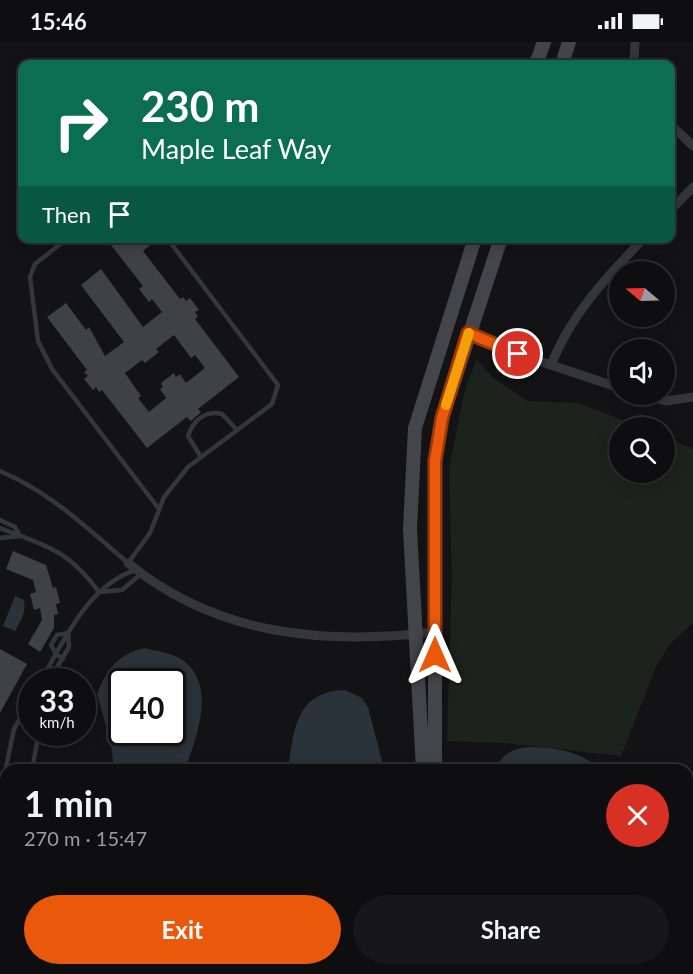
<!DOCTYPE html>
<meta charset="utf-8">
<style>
:root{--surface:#0e0e10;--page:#171719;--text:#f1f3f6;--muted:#9b9c9f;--line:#2e2e30;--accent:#ea580c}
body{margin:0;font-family:Lato,sans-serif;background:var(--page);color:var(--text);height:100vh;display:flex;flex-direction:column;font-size:22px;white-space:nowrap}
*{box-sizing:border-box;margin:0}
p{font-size:20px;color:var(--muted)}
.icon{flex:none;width:33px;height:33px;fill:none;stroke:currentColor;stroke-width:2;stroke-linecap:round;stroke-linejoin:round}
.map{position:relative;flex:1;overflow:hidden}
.sheet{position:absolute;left:0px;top:722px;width:693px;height:212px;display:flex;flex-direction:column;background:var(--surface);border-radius:18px 18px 0 0;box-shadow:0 3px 15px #0003,0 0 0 2px var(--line)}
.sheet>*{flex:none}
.guide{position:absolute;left:18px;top:18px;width:657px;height:183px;border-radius:12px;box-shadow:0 3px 15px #0003,0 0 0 2px var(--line);background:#0b6e4f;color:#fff;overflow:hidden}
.needle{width:39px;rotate:289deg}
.controls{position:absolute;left:609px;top:219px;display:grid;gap:12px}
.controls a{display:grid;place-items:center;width:66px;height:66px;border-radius:50%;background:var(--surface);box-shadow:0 3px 15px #0003,0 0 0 2px var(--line);font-size:30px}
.speed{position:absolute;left:18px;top:626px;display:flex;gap:12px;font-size:30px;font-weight:700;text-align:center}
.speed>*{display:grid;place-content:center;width:78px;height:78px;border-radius:50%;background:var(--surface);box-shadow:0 3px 15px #0003,0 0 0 2px var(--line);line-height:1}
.speed small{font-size:15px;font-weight:400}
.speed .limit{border:3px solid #111;border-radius:9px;background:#fff;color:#111}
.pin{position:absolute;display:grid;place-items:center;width:51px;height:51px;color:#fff;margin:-26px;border:3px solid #fff;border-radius:50%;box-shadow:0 2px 6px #0007}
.me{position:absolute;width:66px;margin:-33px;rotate:0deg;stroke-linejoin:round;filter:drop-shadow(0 0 4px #0008)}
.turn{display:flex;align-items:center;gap:21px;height:126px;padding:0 24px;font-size:27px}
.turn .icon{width:78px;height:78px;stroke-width:2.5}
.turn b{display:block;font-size:42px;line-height:51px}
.then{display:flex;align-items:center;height:57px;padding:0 24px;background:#0003;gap:12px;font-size:22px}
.round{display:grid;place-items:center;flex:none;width:63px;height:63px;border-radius:32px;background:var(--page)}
.overview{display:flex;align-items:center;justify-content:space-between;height:102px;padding:0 24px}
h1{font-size:36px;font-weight:700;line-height:45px}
.action{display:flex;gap:12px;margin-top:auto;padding:12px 24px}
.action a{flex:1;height:69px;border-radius:36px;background:var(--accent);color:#fff;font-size:24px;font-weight:700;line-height:69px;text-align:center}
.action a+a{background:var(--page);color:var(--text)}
.status{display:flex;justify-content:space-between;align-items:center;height:42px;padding:0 30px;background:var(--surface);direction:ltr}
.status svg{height:16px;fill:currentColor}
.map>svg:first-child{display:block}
.green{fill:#1c231c}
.water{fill:#2a3339;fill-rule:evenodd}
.building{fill:#3f4145;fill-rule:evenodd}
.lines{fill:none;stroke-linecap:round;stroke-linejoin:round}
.lane{stroke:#34363a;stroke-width:4.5}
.street{stroke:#34363a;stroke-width:9}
.secondary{stroke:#43454a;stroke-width:14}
.route-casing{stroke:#983908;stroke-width:15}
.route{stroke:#ea580c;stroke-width:10}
.slow{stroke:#f59e0b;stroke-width:10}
</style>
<div class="status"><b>15:46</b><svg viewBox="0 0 49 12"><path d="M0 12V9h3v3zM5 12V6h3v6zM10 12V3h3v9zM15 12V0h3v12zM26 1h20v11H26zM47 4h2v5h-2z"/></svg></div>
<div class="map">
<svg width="693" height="932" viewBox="0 0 693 932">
<rect width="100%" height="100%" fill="#131315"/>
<polygon class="green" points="476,318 496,338 528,359 578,361 640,385 620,386 620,430 664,430 665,395 693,407 693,581 669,603 656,625 621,714 505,701 447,699 452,536 449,427 464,352"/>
<g class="water">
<path d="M 15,554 L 24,558 C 26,572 22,576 15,589 L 3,584 Z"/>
<path d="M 144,606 C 156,609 174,611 184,619 C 217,645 196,696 185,727 L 114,727 L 111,702 L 97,652 C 107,627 117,613 144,606 ZM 122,639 L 172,639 L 172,690 L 122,690 Z"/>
<path d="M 345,648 L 362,656 L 368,665 L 384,727 L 288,727 C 294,690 295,649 345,648 Z"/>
<path d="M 533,705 C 559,706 580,710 601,727 L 495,727 C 504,710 513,706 533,705 Z"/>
<polygon points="214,927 355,927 354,932 216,932"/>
</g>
<g class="building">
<path d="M 119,196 L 149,196 L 153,201 L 143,209 L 180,257 L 183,255 L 186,259 L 190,256 L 199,268 L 195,270 L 198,274 L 195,277 L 239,335 L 198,367 L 201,370 L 191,379 L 187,375 L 147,406 L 102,348 L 99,350 L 96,345 L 93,348 L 84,337 L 88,334 L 84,330 L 87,328 L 47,275 L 66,261 L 86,288 L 89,285 L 105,314 L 124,300 L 81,243 L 101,227 L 143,285 L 162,270 L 152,257 L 149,260 L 139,247 L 143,244 L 111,203 ZM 174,293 L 191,316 L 195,313 L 205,326 L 186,341 L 180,332 L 176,335 L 174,331 L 161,341 L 163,345 L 160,347 L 166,356 L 149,370 L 138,356 L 141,354 L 125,331 L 142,318 L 145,321 L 159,310 L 156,307 Z"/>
<polygon points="13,509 46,523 53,546 56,545 60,561 56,562 58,572 54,573 54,586 40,610 28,602 42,578 40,566 34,568 30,552 36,550 33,538 6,527"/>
<polygon points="0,607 27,622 0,671"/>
</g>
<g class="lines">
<g class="lane">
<polyline points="68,196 35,222 30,235 38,299 52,327 159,467"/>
<path d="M 201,415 L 188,394 C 193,378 206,368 222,372 L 237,388"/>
<path d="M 0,429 C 50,450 87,486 128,521 L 150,491 L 164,455 L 188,425 L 272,362 L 278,343 L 167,196"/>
<polyline points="0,478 15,485 20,494 0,496"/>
<path d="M 0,486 C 47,504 68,508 99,550"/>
<polyline points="99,550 122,548 141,532"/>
<polyline points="44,633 50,637 69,605 68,591 57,593 51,603 56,612 63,617"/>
<path d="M 41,639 C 63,599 89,542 136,528"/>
<polyline points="32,728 37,701 43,690"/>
<polyline points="0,754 14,687 32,656"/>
<polyline points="0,836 6,830"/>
</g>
<g class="street">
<polyline points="634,22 635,0"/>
<polyline points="670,82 693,104"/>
<polyline points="670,169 693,145"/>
<polyline points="468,291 518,312 620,346"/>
<path d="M 551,323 C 571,272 606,236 644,196"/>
<polyline points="640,352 666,359 693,355"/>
<path d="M 128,521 C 217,594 324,603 435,590"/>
</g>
<g class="secondary">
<polyline points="536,22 544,0"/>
<polyline points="562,22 569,0"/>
<polyline points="423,728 410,487 415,386 475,196"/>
<polyline points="435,728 435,419 442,376 501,196"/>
<polyline points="424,927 424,932"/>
<polyline points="443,927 443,932"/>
</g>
</g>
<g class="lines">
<defs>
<polyline id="route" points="435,613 435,419 442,376 468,291 518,312"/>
</defs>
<use href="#route" class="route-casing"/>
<use href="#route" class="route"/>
<polyline class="slow" points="446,363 469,291"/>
</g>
</svg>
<div class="controls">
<a><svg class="needle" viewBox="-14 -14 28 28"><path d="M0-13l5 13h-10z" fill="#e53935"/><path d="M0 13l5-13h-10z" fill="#9b9c9f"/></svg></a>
<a><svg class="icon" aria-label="sound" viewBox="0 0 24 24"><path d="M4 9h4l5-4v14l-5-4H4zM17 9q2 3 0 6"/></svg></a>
<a><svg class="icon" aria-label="search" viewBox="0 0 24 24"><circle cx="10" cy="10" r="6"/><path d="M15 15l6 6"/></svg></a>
</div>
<div class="speed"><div>33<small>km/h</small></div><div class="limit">40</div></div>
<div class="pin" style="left:518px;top:312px;background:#d93025"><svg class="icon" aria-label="arrive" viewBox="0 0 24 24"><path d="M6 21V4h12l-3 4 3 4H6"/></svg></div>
<svg class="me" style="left:435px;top:613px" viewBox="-20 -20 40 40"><path d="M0-17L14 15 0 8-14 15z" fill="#ea580c" stroke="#fff" stroke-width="4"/></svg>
<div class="guide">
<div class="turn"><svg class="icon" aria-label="right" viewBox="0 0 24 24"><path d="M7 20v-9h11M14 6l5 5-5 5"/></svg><div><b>230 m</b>Maple Leaf Way</div></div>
<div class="then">Then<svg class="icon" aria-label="arrive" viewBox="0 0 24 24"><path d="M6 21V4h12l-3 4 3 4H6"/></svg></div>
</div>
<section class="sheet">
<div class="overview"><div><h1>1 min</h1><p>270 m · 15:47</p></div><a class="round" style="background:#d93025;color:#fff"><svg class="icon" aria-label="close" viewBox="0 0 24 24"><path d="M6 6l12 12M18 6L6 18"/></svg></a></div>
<div class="action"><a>Exit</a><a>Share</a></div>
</section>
</div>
